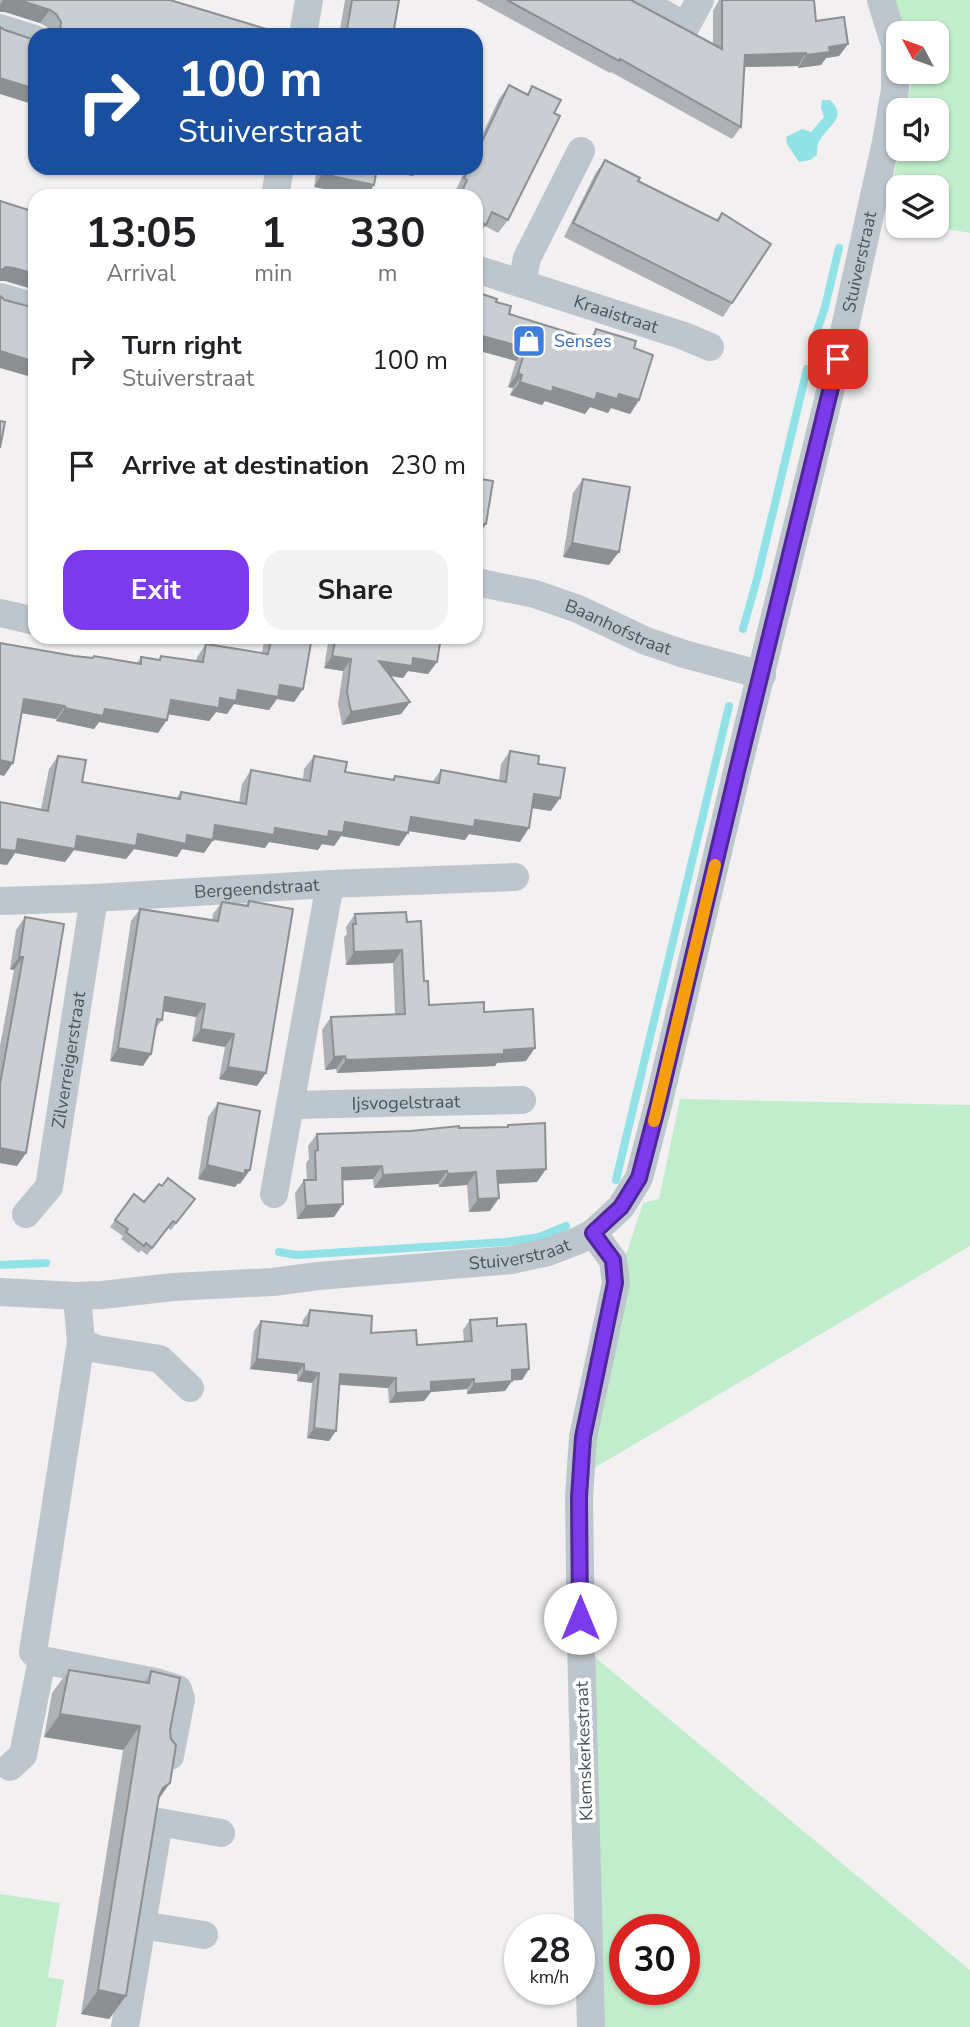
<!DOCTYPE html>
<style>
:root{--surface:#fff;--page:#f2f2f2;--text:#202124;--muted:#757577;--accent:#7c3aed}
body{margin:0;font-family:"Nunito Sans",sans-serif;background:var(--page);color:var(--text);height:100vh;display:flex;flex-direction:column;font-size:26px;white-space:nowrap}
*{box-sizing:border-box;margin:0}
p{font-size:23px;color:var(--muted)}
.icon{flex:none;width:38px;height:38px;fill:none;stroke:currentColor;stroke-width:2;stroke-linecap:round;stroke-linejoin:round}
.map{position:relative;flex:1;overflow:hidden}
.panel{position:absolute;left:28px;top:189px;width:455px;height:455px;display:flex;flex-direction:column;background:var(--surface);border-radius:21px;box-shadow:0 2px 5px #0004}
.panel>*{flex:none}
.banner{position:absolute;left:28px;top:28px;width:455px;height:147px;border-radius:21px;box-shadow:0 2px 5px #0004;background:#1a4fa0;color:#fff;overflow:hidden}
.needle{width:46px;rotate:311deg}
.buttons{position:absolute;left:886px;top:21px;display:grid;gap:14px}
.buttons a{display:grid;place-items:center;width:63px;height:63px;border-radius:14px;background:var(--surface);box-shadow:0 2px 5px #0004;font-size:35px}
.speed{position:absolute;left:504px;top:1914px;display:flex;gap:14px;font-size:35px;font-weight:700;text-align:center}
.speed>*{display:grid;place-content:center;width:91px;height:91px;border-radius:50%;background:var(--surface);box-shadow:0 2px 5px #0004;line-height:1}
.speed small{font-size:18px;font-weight:400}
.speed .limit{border:10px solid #d22;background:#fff;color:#111}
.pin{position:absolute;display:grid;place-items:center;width:60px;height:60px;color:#fff;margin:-30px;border-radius:14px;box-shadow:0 4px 10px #0006}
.me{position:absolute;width:77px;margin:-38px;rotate:0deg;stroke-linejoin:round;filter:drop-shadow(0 0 5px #0008)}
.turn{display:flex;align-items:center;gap:24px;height:147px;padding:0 35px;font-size:32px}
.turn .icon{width:91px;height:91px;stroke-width:2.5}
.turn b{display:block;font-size:49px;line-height:60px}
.eta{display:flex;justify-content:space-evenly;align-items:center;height:119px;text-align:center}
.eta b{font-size:42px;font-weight:700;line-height:49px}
.primary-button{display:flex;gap:14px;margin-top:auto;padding:14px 35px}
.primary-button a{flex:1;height:80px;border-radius:21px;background:var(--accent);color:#fff;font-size:28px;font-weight:700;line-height:80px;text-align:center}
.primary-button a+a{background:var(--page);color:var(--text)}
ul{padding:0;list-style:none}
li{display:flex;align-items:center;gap:21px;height:105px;padding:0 35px}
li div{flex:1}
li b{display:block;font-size:26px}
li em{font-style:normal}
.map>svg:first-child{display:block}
.green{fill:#c1edcc;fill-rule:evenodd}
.water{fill:#91e2e7}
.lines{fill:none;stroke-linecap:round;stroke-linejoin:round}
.stream{stroke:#91e2e7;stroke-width:8}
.minor{stroke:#bcc6cc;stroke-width:28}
.wall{fill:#aeb1b5}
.shaded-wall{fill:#8d9093}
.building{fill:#caced2;stroke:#8d9093;stroke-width:2}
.route-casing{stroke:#51269a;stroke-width:18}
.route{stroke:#7c3aed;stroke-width:12}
.slow{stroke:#f59e0b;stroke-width:12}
.labels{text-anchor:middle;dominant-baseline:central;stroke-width:7;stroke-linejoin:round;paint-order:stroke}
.street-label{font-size:18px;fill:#49565c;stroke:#fff}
.shop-label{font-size:18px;fill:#366cbe;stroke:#fff;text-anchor:start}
</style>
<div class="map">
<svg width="970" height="2027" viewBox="0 0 970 2027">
<rect width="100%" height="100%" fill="#f2f0f0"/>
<g class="green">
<polygon points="895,0 970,0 970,233 930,226 936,226 936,187 898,187 898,219 887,217 899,149 936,149 936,110 906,110 911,84 911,72 936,72 936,33 906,33"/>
<polygon points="680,1099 970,1105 970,1246 589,1471 625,1284 626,1255 643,1203 659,1199"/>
<path d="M 590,1653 L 970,1970 L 970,2027 L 601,2027 ZM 625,1930 L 684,1930 L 684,1990 L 625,1990 Z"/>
<polygon points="0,1894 60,1903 48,1977 64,1980 56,2027 0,2027"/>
</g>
<path class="water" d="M 822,100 L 830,100 C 850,118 824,128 818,144 C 817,146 817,153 817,155 L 810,160 L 799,162 L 787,144 L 786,137 L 802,129 L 811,132 L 824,117 L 821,108 Z"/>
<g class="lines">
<g class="stream">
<polyline points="814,340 825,307 839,248"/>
<polyline points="743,629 757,579 807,369"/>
<polyline points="616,1180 729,706"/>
<polyline points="279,1252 297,1255 506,1242 539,1237 566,1226"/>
<polyline points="0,1265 46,1263"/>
</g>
<g class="minor">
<polyline points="638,0 686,26 700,0"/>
<polyline points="0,28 35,39"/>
<polyline points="303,35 309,0"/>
<polyline points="275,196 280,168"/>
<path id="s1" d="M 476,269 L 684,336 L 710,347"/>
<polyline points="522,283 527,258 581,151"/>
<polyline points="0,297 35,307"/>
<path id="s2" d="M 476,582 L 535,594 L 578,609 L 646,641 L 684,654 L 762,675"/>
<polyline points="0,613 35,621"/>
<path id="s3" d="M 0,901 L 94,898 L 330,884 L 515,877"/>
<path id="s4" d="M 290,1105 L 522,1100"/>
<polyline points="274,1194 330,884"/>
<path id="s5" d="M 26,1214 L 49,1187 L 94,898"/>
<path id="s6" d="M 0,1292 L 77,1296 L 102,1295 L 173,1287 L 273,1282 L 318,1276 L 511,1260 L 548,1252 L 577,1241 L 593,1233 L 621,1207 L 639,1178 L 658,1105 L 738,767 L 838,359 L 886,142 L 895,90 L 895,45 L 881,0"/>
<polyline points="77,1296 81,1342 33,1652 42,1660 156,1682 178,1689 181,1699 170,1756"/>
<polyline points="81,1342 97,1349 160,1359 190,1388"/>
<polyline points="10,1767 23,1755 42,1660"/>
<polyline points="142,1925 204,1935"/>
<polyline points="125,2027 159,1822 221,1833"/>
<polyline points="591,2027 581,1643 579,1497 583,1437 616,1283 613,1260 593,1233"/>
</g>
</g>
<g class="wall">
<polygon points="0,0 170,0 282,35 51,35 47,27 40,23 5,12 0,12"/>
<polygon points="345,0 399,0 393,35 339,35"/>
<polygon points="476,0 631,0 713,44 713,11 719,0 814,0 816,21 848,44 839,56 826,58 821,65 798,68 798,66 744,67 741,127 732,139 611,72 610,73"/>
<polygon points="509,85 527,94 532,86 554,113 508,220 498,233 485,226 477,238 476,196 457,196 458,193 455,192 466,168 476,168 476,148 499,99"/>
<polygon points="605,160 638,181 716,220 722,213 732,303 723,317 564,237 595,174"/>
<polygon points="317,168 419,168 413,176 377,169 314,187"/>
<polygon points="496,302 509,314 589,339 596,329 634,348 639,400 630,414 611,408 608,413 590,407 585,414 545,401 542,405 510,395 513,388 508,387 516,361 478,350"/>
<polygon points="583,479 609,565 563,557 573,493"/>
<polygon points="267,637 312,637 303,689 294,702 277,699 269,710 234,704 227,714 216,712 209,721 168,714 158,733 99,722 94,729 56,721 56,719 22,713 4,776 0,643 74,656 92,658 94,656 137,663 141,657 158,660 161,656 196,661 197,657 206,644 262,653 264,641"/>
<polygon points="329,637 441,637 437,662 428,674 408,671 403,678 391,676 410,702 401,714 342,725 338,704 343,671 324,668"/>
<polygon points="510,751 538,764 551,811 532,808 520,842 469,834 465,840 409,831 399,846 341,836 334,846 322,844 318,850 269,842 265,848 213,840 204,853 182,849 177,857 134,849 126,859 74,850 65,862 15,853 7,865 0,864 0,802 41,809 49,769 58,756 82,782 176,799 181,792 239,803 242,784 251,770 303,780 304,769 314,756 345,772 392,780 395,776 432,782 441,770 499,781 501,764"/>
<polygon points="249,901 257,1086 219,1079 225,1047 192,1041 196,1017 163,1011 162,1020 156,1028 143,1066 110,1061 131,921 140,909 212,920 213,914 222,902 245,906"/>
<polygon points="355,914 407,922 424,981 429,1005 484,1012 526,1061 497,1063 495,1066 337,1073 336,1069 325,1070 322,1030 331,1017 395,1014 393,963 346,965 344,937 347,934 346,927"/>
<polygon points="25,917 26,1153 17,1166 0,1163 0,1046 14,970 10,969 16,930"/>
<polygon points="218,1103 240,1184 238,1183 235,1187 198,1179 208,1117"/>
<polygon points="508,1125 546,1169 537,1182 498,1184 490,1211 469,1212 467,1185 439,1187 438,1184 374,1188 373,1179 343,1180 334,1217 297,1219 295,1193 304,1180 307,1180 306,1163 309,1159 308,1146 317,1134 507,1127"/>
<polygon points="162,1186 195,1199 171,1230 168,1228 147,1255 141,1250 139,1253 121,1239 123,1236 110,1227 134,1194 144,1202"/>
<polygon points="310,1310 371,1333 417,1345 464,1342 463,1330 470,1320 497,1326 522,1380 512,1380 505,1391 467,1394 467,1389 431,1392 424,1401 389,1403 388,1388 339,1385 329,1441 307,1438 312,1383 297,1381 297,1374 250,1369 254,1331 261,1321 302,1325 303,1320"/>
<polygon points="69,1670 144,1682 151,1671 170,1730 126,1996 109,2019 81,2014 123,1750 44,1737 52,1693"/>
</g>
<g class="shaded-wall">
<polygon points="3,0 19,0 50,10 40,23 5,12 0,12 0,5"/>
<polygon points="848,44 839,56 826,58 821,65 798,68 806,55 829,47"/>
<polygon points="806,53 798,66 736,67 745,55"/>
<polygon points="0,78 35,89 35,105 0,94"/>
<polygon points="372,168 419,168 413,176"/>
<polygon points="322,174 374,185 367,196 356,196 314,187"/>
<polygon points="6,267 14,268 35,274 35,290 5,281 0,281 0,271"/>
<polygon points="482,336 526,348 516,361 476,350"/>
<polygon points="0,351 35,362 35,378 0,368"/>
<polygon points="518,373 522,375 513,388 508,387"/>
<polygon points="520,382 597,393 619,394 639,400 630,414 611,408 608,413 590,407 585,414 545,401 542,405 510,395"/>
<polygon points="476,523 486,524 477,538 476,538"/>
<polygon points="572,543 619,552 609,565 563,557"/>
<polygon points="332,656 351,659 343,671 324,668"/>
<polygon points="413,658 437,662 428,674 408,671 403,678 371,673 379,661"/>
<polygon points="280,685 303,689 294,702 277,699 269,710 234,704 227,714 216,712 209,721 161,713 171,700 220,698 238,690"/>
<polygon points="24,699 65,706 56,719 15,712"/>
<polygon points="410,702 401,714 342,725 351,712"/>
<polygon points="65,708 105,709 167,720 158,733 99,722 94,729 56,721"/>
<polygon points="0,760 13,763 4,776 0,775"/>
<polygon points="534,794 560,798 551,811 525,807"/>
<polygon points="411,817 475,820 529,828 520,842 469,834 465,840 402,830"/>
<polygon points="345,822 408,833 399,846 341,836 334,846 322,844 318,850 269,842 265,848 206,838 215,825 329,831"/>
<polygon points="138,834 187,835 213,840 204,853 182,849 177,857 134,849 126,859 74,850 65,862 15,853 7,865 0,864 0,849 18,839 77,836"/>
<polygon points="402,950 393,963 346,965 354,952"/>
<polygon points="19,957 23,957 14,970 10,969"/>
<polygon points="165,997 205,1004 196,1017 157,1010"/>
<polygon points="201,1029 234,1034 225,1047 192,1041"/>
<polygon points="118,1048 151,1054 143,1066 110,1061"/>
<polygon points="535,1048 526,1061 497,1063 495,1066 337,1073 346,1060"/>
<polygon points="345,1056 336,1069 325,1070 334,1057"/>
<polygon points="228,1067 266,1073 257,1086 219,1079"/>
<polygon points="0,1148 26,1153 17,1166 0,1163"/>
<polygon points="207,1165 250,1170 240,1184 238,1183 235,1187 198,1179"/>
<polygon points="382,1166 373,1179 333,1181 342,1168"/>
<polygon points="546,1169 537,1182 488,1184 497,1171"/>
<polygon points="447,1171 438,1184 374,1188 383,1175"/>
<polygon points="476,1172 467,1185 439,1187 448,1174"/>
<polygon points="499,1198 490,1211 469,1212 478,1199"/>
<polygon points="343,1204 334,1217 297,1219 306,1206"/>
<polygon points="257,1359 304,1364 297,1374 250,1369"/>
<polygon points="529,1369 522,1380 505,1381 512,1370"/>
<polygon points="304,1371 319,1373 312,1383 297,1381"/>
<polygon points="340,1374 396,1378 388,1388 333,1384"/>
<polygon points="474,1379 467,1389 431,1392 424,1401 389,1403 396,1393 431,1382"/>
<polygon points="512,1381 505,1391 467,1394 474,1384"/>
<polygon points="314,1428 336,1431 329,1441 307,1438"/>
<polygon points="60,1714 140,1726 123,1750 44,1737"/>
<polygon points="170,1783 154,1806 163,1788"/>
<polygon points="98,1990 126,1996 109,2019 81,2014"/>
</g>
<g class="building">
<polygon points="19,0 170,0 283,34 282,35 58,35 60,31 61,22 56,14 50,10"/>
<polygon points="352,0 399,0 393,35 346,35"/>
<polygon points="507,0 631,0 722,49 722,0 814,0 816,21 844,17 848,44 829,47 830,52 806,55 806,53 745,55 741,127 620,59 619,61"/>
<polygon points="0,27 5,30 35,40 35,89 0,78"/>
<polygon points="509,85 528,95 532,86 561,100 554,113 560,116 508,220 492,212 486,225 476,220 476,196 460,196 467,180 464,178 469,168 476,168 476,154"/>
<polygon points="605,160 640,178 638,181 718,221 722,213 771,244 732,303 573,223"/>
<polygon points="324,168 377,168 374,185 322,174"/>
<polygon points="0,201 35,212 35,274 14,268 6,267 0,271"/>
<polygon points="476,292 497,299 496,302 511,306 509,314 593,340 596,329 636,341 634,348 653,355 639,400 619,394 617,399 597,393 595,400 553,387 552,392 520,382 522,375 518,373 526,348 482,336 477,353 476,353"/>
<polygon points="0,296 5,300 35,308 35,362 0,351"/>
<polygon points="0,421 5,422 0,448"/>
<polygon points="476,478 493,481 486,524 476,523"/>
<polygon points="583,479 630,487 619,552 572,543"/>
<polygon points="272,637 312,637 303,689 280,685 278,697 238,690 236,701 220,698 219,708 171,700 167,720 105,709 103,716 65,708 65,706 24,699 13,763 0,760 0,643 74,656 93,658 94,656 141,664 141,657 160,660 161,656 203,662 206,644 268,654"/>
<polygon points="336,637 441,637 437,662 413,658 412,666 379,661 410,702 351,712 347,692 351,659 332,656"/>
<polygon points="510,751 539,756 538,764 565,768 560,798 534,794 529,828 475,820 474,827 411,817 408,833 345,822 343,833 329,831 328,837 275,828 274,835 215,825 213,840 187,835 186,844 138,834 136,846 77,836 75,849 18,839 16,851 0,849 0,802 48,811 58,756 86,760 82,782 180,799 181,792 246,804 251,770 310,781 314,756 347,762 345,772 394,780 395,776 439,783 441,770 506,782"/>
<polygon points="249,901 293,909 266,1073 228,1067 234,1034 201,1029 205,1004 165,997 162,1020 157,1019 151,1054 118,1048 140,909 218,921 222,902 248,906"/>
<polygon points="406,912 407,922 421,921 424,981 428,981 429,1005 484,1002 484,1012 533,1009 535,1048 504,1050 504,1054 346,1060 345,1056 334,1057 331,1017 405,1014 402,950 354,952 353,924 356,924 355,914"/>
<polygon points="25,917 64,924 26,1153 0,1148 0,1084 23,957 19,957"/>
<polygon points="218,1103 260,1111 250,1170 245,1170 245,1174 207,1165"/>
<polygon points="545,1123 546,1169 497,1171 499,1198 478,1199 476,1172 448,1174 447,1171 383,1175 382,1166 342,1168 343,1204 306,1206 304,1180 316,1180 315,1151 318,1150 317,1134 411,1131 459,1126 459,1128 508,1127 508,1125"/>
<polygon points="168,1178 195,1199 176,1223 173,1221 152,1248 146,1243 144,1246 126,1232 128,1229 115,1220 134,1194 144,1202 159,1184 162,1186"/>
<polygon points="310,1310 372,1316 371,1333 416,1330 417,1345 472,1341 470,1320 497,1318 497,1326 526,1324 529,1369 512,1370 512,1381 474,1384 474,1379 431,1382 431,1391 396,1393 396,1378 340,1374 336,1431 314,1428 319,1373 304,1371 304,1364 257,1359 261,1321 308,1326"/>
<polygon points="69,1670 149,1683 151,1671 180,1678 170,1730 171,1739 176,1745 170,1783 163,1788 159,1796 126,1996 98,1990 140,1726 60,1714"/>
</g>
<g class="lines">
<defs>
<polyline id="route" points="580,1618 579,1497 583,1437 615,1283 613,1260 593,1233 621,1207 639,1178 658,1105 738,767 838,359"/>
</defs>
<use href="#route" class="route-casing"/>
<use href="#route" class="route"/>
<polyline class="slow" points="654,1121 715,865"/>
</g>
<defs>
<symbol id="shop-square" viewBox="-11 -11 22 22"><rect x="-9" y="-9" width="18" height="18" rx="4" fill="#3f7fe0" stroke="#fff"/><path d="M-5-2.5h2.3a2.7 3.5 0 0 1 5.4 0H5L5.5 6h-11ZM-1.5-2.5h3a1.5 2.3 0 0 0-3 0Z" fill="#fff"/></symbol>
</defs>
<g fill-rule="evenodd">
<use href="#shop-square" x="510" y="322" width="38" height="38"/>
</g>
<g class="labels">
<g class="street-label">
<text stroke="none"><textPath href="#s6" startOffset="1614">Stuiverstraat</textPath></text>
<text stroke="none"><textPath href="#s1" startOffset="147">Kraaistraat</textPath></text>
<text stroke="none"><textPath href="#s2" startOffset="150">Baanhofstraat</textPath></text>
<text stroke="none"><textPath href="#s3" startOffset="257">Bergeendstraat</textPath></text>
<text stroke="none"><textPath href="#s5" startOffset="164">Zilverreigerstraat</textPath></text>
<text stroke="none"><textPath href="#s4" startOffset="116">Ijsvogelstraat</textPath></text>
<text stroke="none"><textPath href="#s6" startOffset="522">Stuiverstraat</textPath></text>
<text transform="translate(584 1751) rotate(-92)">Klemskerkestraat</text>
</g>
<g class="shop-label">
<text x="554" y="341">Senses</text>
</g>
</g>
</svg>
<div class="buttons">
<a><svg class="needle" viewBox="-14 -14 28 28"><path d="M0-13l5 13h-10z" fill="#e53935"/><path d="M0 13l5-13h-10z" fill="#757577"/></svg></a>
<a><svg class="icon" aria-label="sound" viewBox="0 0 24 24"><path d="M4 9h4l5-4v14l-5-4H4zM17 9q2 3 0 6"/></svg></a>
<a><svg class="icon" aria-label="layers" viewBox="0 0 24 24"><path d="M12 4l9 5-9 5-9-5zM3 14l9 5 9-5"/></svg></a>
</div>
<div class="speed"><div>28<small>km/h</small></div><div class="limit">30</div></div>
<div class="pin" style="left:838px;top:359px;background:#d93025"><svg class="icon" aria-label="arrive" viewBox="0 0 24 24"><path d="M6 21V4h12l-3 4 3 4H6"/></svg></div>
<svg class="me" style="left:580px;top:1618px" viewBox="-20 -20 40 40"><circle r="19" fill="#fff"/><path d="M0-13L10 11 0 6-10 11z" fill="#7c3aed"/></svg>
<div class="banner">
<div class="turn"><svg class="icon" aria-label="right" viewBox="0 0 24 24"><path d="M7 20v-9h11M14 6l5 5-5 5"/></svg><div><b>100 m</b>Stuiverstraat</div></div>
</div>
<section class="panel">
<div class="eta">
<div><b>13:05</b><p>Arrival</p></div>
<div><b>1</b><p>min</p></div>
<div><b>330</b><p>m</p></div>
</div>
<ul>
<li><svg class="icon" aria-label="right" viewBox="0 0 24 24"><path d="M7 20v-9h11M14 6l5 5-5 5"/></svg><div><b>Turn right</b><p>Stuiverstraat</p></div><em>100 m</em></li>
<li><svg class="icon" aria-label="arrive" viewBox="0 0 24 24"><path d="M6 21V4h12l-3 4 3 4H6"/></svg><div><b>Arrive at destination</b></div><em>230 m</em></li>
</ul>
<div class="primary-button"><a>Exit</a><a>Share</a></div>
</section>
</div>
